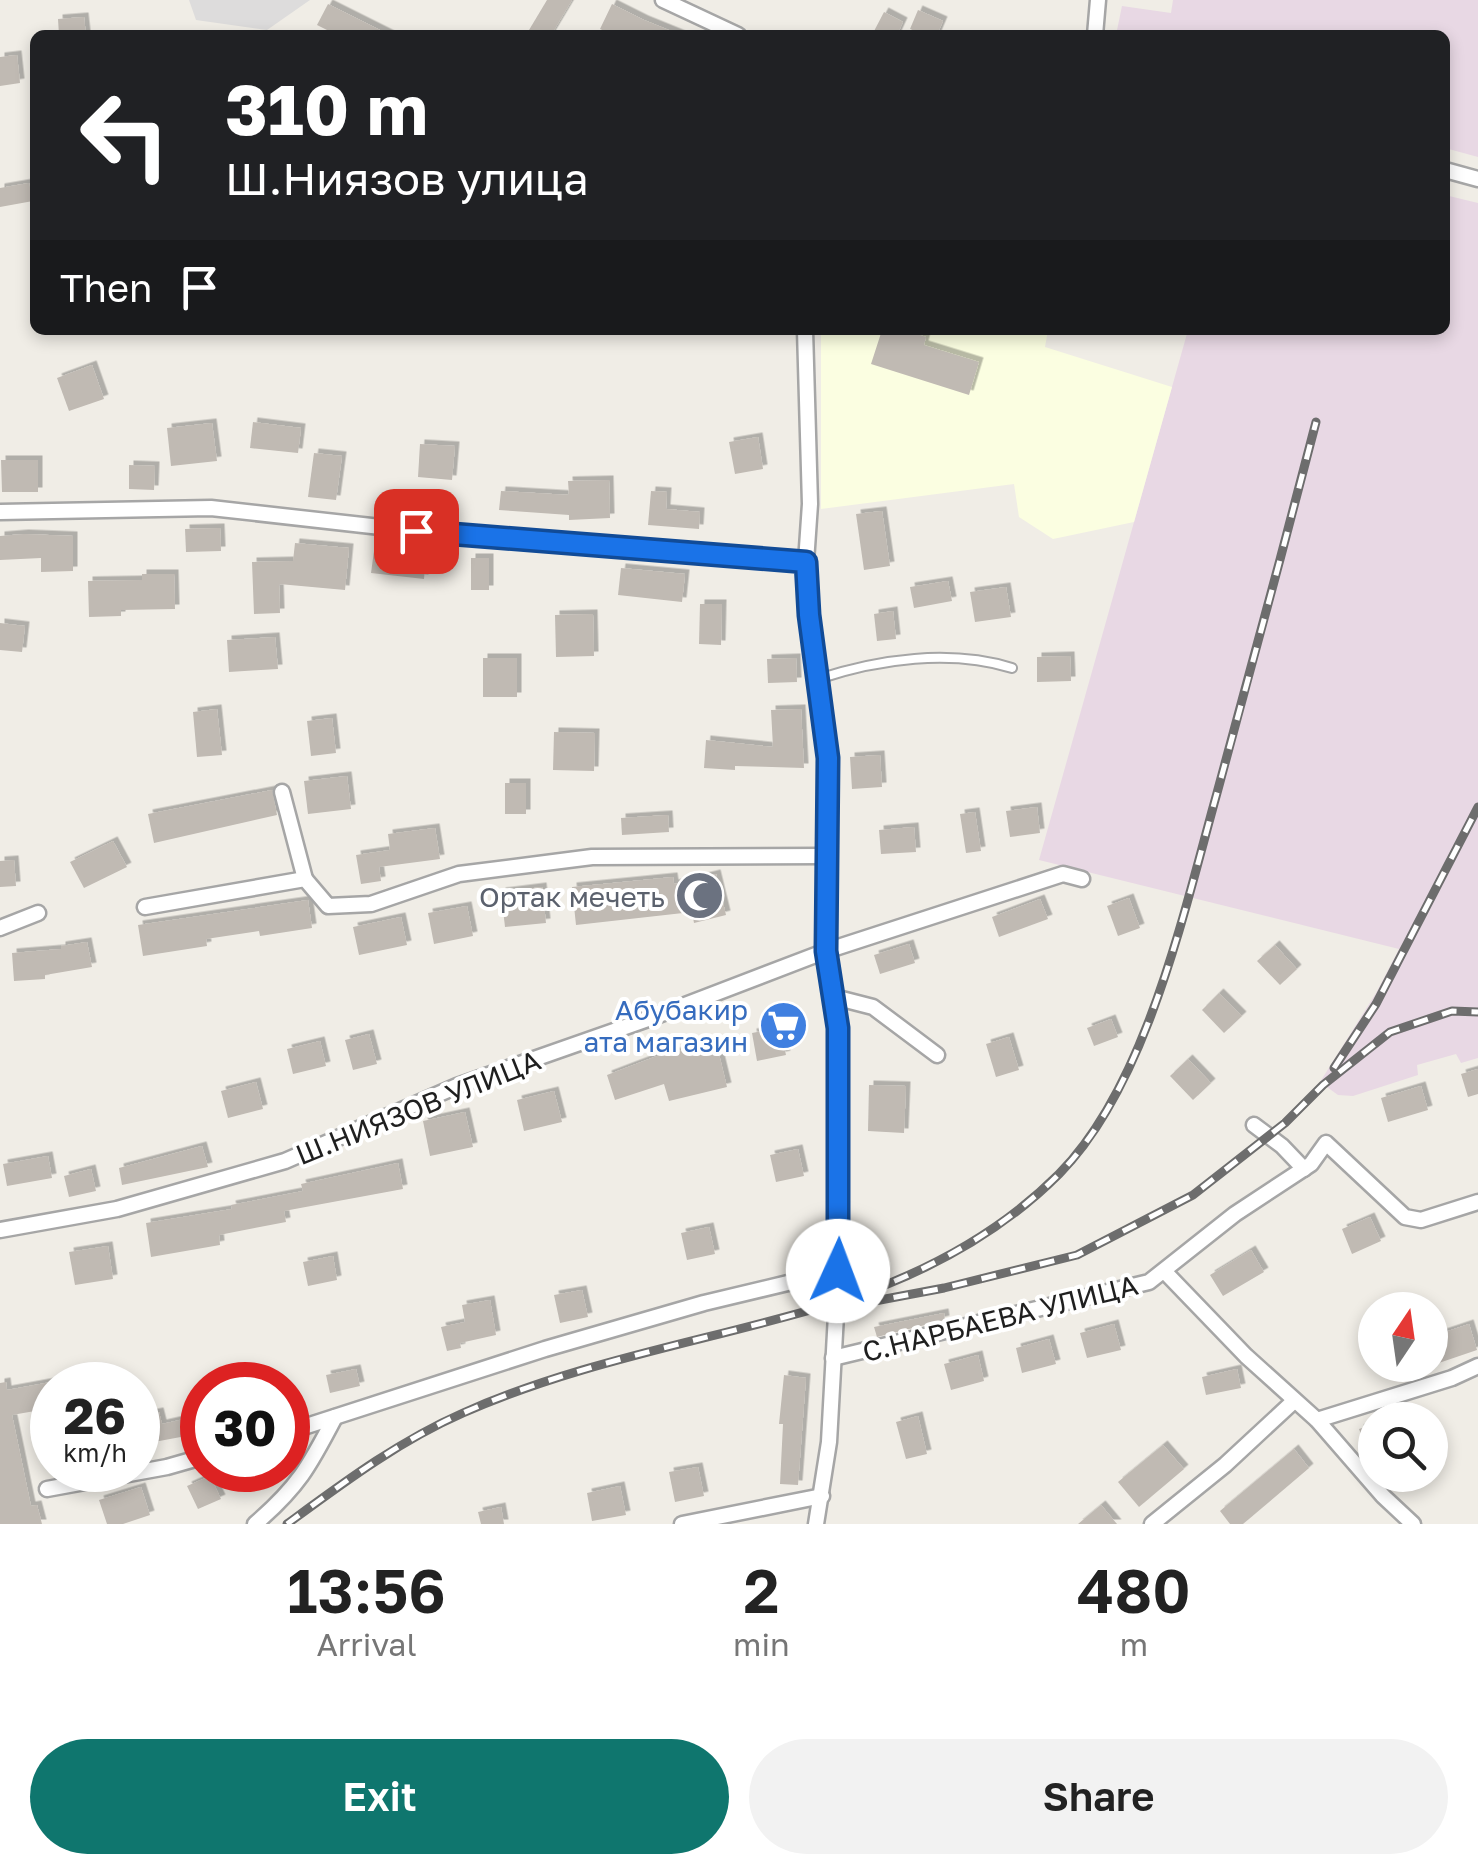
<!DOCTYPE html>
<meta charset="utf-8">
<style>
:root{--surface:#fff;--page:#f2f2f2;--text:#222;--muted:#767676;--accent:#0f766e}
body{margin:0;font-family:"Golos Text",sans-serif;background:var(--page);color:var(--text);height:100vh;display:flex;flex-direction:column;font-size:38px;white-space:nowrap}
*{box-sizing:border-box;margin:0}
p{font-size:32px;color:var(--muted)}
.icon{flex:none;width:55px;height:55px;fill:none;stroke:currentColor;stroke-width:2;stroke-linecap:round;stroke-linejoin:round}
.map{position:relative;height:1524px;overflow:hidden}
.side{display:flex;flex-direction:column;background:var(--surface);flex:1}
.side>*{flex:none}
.hud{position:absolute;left:30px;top:30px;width:1420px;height:305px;border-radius:15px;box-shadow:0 5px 15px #0003;background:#202124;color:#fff;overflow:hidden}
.needle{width:65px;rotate:13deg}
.fabs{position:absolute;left:1358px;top:1292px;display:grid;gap:20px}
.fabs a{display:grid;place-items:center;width:90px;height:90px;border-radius:50%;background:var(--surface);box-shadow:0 5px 15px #0003;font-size:50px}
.speed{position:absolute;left:30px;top:1362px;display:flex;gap:20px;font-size:50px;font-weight:700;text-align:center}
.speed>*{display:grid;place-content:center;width:130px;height:130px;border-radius:50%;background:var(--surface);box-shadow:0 5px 15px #0003;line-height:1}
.speed small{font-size:25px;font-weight:400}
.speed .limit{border:15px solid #d22;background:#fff;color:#111}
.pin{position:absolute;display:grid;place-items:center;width:85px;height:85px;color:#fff;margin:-42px;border-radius:20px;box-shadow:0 5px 15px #0006}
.me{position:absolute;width:110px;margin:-55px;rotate:2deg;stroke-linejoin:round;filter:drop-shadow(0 0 8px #0008)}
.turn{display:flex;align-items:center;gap:35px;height:210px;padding:0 30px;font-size:45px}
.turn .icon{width:130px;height:130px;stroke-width:2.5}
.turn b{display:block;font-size:70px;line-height:85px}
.then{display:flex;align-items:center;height:95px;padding:0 30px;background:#0003;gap:20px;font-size:38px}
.eta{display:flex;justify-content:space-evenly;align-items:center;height:170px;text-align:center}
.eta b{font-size:60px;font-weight:600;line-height:70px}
.button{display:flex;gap:20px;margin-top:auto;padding:20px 30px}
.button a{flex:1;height:115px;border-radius:60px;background:var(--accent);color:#fff;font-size:40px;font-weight:600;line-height:115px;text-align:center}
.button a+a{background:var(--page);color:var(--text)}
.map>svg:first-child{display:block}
.residential{fill:#dddcdc}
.industrial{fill:#e8d8e4}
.education{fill:#fbfee1}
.building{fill:#c0bab3;filter:url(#shadow)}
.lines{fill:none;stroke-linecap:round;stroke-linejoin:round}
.service-casing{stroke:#a6a6a6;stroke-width:12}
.minor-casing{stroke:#a6a6a6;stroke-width:19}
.service{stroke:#fff;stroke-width:8}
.minor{stroke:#fff;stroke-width:14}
.rail-casing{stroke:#6d6d6d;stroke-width:9}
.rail{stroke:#fff;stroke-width:5;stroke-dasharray:15;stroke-linecap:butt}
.route-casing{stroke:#114b97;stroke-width:25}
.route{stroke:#1a73e8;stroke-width:18}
.labels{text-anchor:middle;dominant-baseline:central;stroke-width:8;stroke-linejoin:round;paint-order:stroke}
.worship-label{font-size:28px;fill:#5b616d;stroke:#fff;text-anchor:end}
.shop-label{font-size:28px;fill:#366cbe;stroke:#fff;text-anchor:end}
.street-label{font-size:28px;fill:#1f1f1f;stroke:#fff}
</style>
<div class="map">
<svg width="1478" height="1524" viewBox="0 0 1478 1524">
<defs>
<filter id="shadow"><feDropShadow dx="4.5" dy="-4.5" stdDeviation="0" flood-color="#0004"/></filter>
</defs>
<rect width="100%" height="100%" fill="#f0ede6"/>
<polygon class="residential" points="189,0 310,0 267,30 196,20"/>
<g class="industrial">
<polygon points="1173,0 1478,0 1478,157 1445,148 1445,35 1116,35 1122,6 1171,13"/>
<polygon points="1445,195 1478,203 1478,1058 1461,1063 1456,1054 1417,1065 1418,1075 1353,1096 1338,1095 1320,1082 1376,993 1399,949 1039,860 1188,330 1445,330"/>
</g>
<polygon class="education" points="821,330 1048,330 1045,347 1172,387 1134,522 1053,539 1019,517 1014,484 821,509"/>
<g class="building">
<polygon points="547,0 572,0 551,35 526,35"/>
<polygon points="328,4 390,35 337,35 317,25"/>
<polygon points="612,4 644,20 681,35 613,35 600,29"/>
<polygon points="918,10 943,21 937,35 925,35 910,29"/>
<polygon points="884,12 903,22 897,35 872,35"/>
<polygon points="84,17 86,35 59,35 58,19"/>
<polygon points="17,55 20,83 0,86 0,57"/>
<polygon points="29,183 33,201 0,207 0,188"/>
<polygon points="882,330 905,330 926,337 924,345 979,362 969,395 871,364"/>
<polygon points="92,365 104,399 69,411 57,378"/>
<polygon points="253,422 301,428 298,453 250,448"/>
<polygon points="212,423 217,461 171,466 167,428"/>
<polygon points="758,437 763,469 735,474 729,442"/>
<polygon points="420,444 455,446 452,480 418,477"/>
<polygon points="314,453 342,456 336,500 308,497"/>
<polygon points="1,460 38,460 38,492 2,492"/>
<polygon points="129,465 155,466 154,490 129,489"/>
<polygon points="609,480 610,518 569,520 569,515 499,510 501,491 569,495 568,481"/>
<polygon points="651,491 667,492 666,509 700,512 699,529 648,525"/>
<polygon points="882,511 890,566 864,570 856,514"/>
<polygon points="220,528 221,551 186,552 185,529"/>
<polygon points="24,534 73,536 73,571 41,572 41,558 0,560 0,536"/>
<polygon points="295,543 349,548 345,590 279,584 280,613 254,614 252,562 293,561"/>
<polygon points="374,551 426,556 424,579 371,573"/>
<rect x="471" y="558" width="18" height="32"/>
<polygon points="621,568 685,574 682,602 618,595"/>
<polygon points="142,574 174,574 175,609 121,610 121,616 89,617 88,581 142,580"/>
<polygon points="948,581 952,601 914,608 910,587"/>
<polygon points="1006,587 1011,617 975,622 970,592"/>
<polygon points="700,604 722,604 721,645 699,644"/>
<polygon points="893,611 896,639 877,641 874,614"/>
<polygon points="593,614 594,656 556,657 555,615"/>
<polygon points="0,623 25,626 22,652 0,650"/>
<polygon points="275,637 278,669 229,672 227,640"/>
<polygon points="1070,656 1071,681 1037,682 1037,657"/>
<rect x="483" y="658" width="34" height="39"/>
<polygon points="796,658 797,682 768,683 767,659"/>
<polygon points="217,709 222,755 197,757 193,712"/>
<polygon points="801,709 804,768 735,766 735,770 704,768 706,740 773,747 771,710"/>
<polygon points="332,718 336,753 311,756 307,721"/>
<polygon points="554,732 595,733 594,771 553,770"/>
<polygon points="880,755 882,787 852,789 850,757"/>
<polygon points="347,776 351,809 308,814 304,781"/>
<rect x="505" y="783" width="21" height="31"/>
<polygon points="272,790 277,815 154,843 148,814"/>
<polygon points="1037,807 1040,833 1010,837 1006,811"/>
<polygon points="975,812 981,851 966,853 960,814"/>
<polygon points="668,815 669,832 622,835 621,818"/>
<polygon points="914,827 916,852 881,854 879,830"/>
<polygon points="435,828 440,859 379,867 381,881 361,884 356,855 390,850 388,834"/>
<polygon points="113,841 127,867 84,888 70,862"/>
<polygon points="14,860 16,886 0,887 0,861"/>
<polygon points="716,874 726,915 694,923 692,912 576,925 572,887 673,877 674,884"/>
<polygon points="542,887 546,923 505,927 501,892"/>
<polygon points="1129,898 1140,928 1118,936 1107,906"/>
<polygon points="1040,899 1048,919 999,937 992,917"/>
<polygon points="308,900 312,928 260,936 259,931 206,939 207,946 143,956 138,925"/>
<polygon points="467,906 473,936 434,944 428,913"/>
<polygon points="401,917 407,945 359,955 353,927"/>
<polygon points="87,942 92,967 45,975 45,979 14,981 12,953 61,949 61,946"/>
<polygon points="909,944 915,963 880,974 874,955"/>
<polygon points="1275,945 1297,969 1280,985 1257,961"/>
<polygon points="1219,993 1242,1016 1224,1033 1202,1010"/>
<polygon points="1111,1019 1118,1037 1094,1046 1087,1028"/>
<polygon points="780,1028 786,1055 757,1061 752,1033"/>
<polygon points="369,1034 377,1064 353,1070 345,1040"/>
<polygon points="1009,1037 1019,1070 996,1077 986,1044"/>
<polygon points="320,1041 326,1066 293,1074 287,1049"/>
<polygon points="716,1042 727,1087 669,1101 664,1084 615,1100 607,1075 657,1056"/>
<polygon points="1188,1059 1211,1083 1193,1100 1170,1076"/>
<polygon points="1478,1069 1478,1094 1468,1097 1461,1074"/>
<polygon points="256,1082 263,1109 228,1118 221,1091"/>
<polygon points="869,1085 906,1086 904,1133 868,1131"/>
<polygon points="1421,1086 1428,1110 1388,1122 1381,1098"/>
<polygon points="554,1091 562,1122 524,1131 517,1100"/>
<polygon points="465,1112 473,1147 430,1156 423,1121"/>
<polygon points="202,1146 208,1167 122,1185 119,1168"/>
<polygon points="798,1149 804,1176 776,1182 770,1155"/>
<polygon points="48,1156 52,1178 7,1186 3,1164"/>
<polygon points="398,1163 403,1189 284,1211 286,1222 219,1235 220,1245 151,1257 146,1223 232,1209 231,1205 303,1191 301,1184"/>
<polygon points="91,1169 96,1191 69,1197 64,1176"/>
<polygon points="1370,1217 1381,1241 1352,1254 1342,1229"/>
<polygon points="709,1227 715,1254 687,1260 681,1233"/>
<polygon points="108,1246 113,1279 75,1285 69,1252"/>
<polygon points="1251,1250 1264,1272 1223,1296 1210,1275"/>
<polygon points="333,1256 337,1280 308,1286 303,1262"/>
<polygon points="582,1290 588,1317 560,1323 554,1295"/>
<polygon points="490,1300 496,1335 460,1343 461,1348 447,1351 441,1327 465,1322 462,1305"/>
<polygon points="944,1313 945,1320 877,1337 874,1327"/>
<polygon points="1114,1324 1121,1350 1087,1358 1080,1333"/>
<polygon points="1469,1324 1477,1350 1430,1366 1430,1337"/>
<polygon points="1049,1339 1056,1364 1022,1373 1016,1348"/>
<polygon points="978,1355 984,1381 951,1390 944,1364"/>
<polygon points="356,1369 360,1386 330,1393 326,1375"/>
<polygon points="1237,1369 1241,1388 1206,1395 1202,1377"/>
<polygon points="784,1375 806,1378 798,1485 780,1484 783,1424 779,1424"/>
<polygon points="6,1382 7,1390 51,1382 52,1408 12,1415 31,1506 37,1505 42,1524 0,1524 0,1383"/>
<polygon points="159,1412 162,1424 202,1415 202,1441 188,1444 186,1436 138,1445 138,1416"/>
<polygon points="918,1416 927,1454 906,1459 896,1422"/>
<polygon points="1375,1424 1375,1470 1374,1470 1359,1429"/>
<polygon points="1163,1445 1184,1469 1139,1507 1118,1482"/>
<polygon points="1294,1449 1309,1468 1243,1524 1230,1524 1220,1511"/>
<polygon points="698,1467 704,1496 675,1502 669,1472"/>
<polygon points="210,1476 221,1499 198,1509 187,1486"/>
<polygon points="620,1486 626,1515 592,1521 587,1493"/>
<polygon points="141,1487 150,1515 123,1524 107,1524 99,1500"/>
<polygon points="1101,1505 1117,1524 1078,1524"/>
<polygon points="501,1507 504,1524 481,1524 478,1512"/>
</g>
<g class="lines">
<defs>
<path id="service" d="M 818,679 C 879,659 950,649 1012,668"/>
<g id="minor">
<polyline points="663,0 738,35"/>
<polyline points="1095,35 1098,0"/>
<polyline points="1445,170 1478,179"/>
<polyline points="805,330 810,504 806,562 809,615 829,759 826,951 838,1028 840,1242 829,1442 816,1524"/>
<polyline points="0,512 211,508 416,531 806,562"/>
<polyline points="282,792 305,879"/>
<polyline points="145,907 305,879 328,906 371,904 459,874 592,857 825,856"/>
<polyline points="0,928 38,913"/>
<polyline points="834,997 873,1007 937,1055"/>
<polyline points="1254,1125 1282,1146 1304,1169"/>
<polyline points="0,1230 117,1209 285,1161 457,1086 651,1018 826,951 1063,874 1082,879"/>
<polyline points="1165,1272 1246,1356 1317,1420 1383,1496 1413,1524"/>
<polyline points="833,1358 1149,1282 1235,1214 1311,1164 1326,1143 1405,1217 1421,1220 1478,1202"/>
<polyline points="1317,1420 1452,1378 1478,1366"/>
<polyline points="288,1432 545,1349 704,1303 838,1271"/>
<polyline points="47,1489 167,1467 202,1457"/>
<path d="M 255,1524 C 298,1487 309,1467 335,1417"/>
<polyline points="682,1524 822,1496"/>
<polyline points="1152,1524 1225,1465 1294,1401"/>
</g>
</defs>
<use href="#service" class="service-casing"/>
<use href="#minor" class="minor-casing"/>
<use href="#service" class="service"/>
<use href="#minor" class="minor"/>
<defs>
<g id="rail">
<polyline points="1334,1068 1376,1004 1478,807"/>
<polyline points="864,1303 944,1288 1077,1255 1193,1195 1285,1123 1323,1085 1390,1032 1452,1011 1478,1012"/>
<path d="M 287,1524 C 343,1483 399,1441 463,1413 C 582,1360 713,1340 838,1302 C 919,1276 998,1235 1059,1174 C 1147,1085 1184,911 1217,793 C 1251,669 1284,546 1316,422"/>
</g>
</defs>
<use href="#rail" class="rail-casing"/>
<use href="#rail" class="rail"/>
</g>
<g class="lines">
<defs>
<polyline id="route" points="416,531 806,562 809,615 828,758 826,951 838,1028 838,1271"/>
</defs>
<use href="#route" class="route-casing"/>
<use href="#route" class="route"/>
</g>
<defs>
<symbol id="mosque-disc" viewBox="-11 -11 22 22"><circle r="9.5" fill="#6b7280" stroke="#fff"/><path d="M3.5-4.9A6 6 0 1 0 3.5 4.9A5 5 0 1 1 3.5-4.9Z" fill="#fff"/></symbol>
<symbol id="supermarket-disc" viewBox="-11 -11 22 22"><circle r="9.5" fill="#3f7fe0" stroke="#fff"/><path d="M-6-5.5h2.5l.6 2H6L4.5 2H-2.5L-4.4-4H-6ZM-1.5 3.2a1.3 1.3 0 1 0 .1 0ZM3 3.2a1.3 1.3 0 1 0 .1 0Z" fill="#fff"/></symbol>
</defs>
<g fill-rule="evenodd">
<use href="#mosque-disc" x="672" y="868" width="55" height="55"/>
<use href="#supermarket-disc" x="756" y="998" width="55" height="55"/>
</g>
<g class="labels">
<g class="worship-label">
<text x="665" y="896">Ортак мечеть</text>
</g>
<g class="shop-label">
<text x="748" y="1009">Абубакир<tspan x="748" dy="32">ата магазин</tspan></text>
</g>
<g class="street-label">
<text transform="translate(418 1107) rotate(-22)">Ш.НИЯЗОВ УЛИЦА</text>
<text transform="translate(1000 1318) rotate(-14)">С.НАРБАЕВА УЛИЦА</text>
</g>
</g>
</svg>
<div class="fabs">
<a><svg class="needle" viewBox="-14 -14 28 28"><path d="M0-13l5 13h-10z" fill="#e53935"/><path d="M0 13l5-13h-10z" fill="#767676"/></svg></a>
<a><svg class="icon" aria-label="search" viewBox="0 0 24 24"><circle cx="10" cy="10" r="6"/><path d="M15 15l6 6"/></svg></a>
</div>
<div class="speed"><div>26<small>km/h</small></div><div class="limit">30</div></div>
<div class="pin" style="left:416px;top:531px;background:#d93025"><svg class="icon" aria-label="arrive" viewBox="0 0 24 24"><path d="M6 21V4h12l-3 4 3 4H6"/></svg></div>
<svg class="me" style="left:838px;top:1271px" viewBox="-20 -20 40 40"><circle r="19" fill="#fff"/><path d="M0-13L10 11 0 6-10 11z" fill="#1a73e8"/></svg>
<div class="hud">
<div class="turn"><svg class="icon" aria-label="left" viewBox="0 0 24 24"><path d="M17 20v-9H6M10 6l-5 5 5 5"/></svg><div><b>310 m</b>Ш.Ниязов улица</div></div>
<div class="then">Then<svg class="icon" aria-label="arrive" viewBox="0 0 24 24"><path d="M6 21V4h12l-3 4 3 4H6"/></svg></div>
</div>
</div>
<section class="side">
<div class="eta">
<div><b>13:56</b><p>Arrival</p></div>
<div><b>2</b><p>min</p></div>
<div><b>480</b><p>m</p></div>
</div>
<div class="button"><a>Exit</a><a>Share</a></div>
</section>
